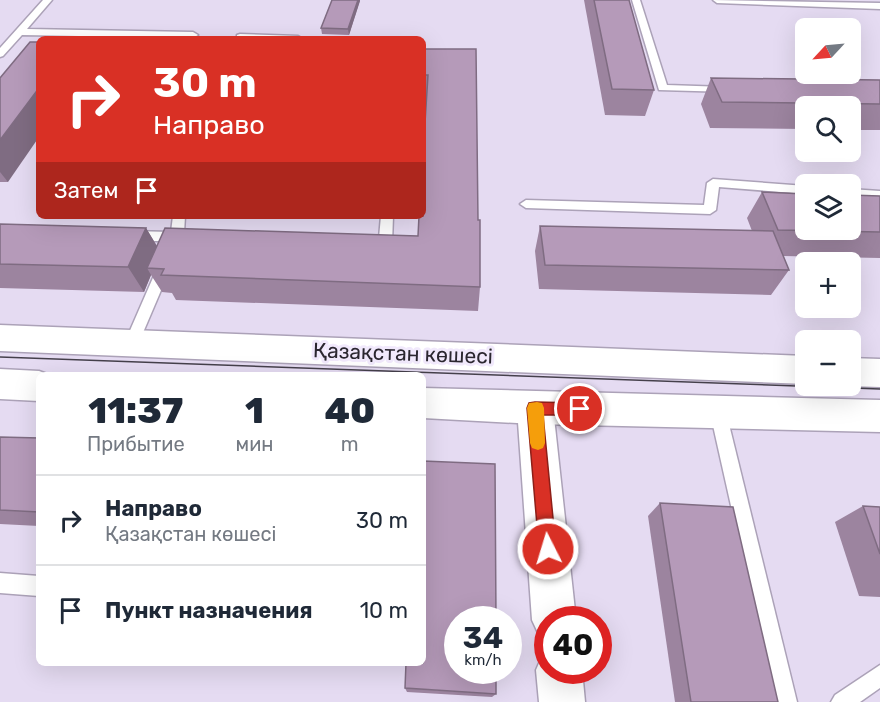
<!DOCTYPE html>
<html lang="ru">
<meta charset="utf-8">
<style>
:root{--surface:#fff;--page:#f6f6f7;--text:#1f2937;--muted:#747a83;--line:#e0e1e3}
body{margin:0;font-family:Rubik,sans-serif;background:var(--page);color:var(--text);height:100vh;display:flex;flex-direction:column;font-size:22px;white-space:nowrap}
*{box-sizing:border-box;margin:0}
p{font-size:20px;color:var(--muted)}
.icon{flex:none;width:33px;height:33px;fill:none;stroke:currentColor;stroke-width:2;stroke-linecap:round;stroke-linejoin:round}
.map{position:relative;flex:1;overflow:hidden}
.details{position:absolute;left:36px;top:372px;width:390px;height:294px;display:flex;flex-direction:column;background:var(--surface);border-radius:9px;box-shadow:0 6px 24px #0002}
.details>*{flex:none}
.top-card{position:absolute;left:36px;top:36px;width:390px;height:183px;border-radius:9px;box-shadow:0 6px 24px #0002;background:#d93025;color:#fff;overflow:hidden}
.needle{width:39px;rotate:244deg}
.tools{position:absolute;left:795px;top:18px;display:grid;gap:12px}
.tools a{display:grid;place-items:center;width:66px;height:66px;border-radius:9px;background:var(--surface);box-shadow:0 6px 24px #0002;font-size:30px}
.speed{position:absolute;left:444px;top:606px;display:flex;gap:12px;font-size:30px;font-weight:700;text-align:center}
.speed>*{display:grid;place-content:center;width:78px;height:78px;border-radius:50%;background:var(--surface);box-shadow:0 6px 24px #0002;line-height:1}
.speed small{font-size:15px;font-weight:400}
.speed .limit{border:9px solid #d22;background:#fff;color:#111}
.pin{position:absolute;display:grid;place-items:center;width:51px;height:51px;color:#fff;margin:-26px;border:3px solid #fff;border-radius:50%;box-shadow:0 2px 6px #0007}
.me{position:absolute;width:66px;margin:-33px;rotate:355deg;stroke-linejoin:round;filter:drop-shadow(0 0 4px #0008)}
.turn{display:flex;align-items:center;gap:21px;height:126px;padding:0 18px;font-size:27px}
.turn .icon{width:78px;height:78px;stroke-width:2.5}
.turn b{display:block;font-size:42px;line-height:51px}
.then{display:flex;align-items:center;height:57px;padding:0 18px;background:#0003;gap:12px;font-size:22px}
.eta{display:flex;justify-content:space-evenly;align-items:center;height:102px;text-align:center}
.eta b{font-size:36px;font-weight:800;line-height:42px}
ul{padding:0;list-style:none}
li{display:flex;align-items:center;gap:18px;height:90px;padding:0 18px;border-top:2px solid var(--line)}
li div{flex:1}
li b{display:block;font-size:22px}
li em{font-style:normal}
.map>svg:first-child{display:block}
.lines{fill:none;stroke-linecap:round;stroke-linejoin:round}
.service-casing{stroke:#aca2b8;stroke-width:3}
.tertiary-casing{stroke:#aca2b8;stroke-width:3}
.primary-casing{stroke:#aca2b8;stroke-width:3}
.service{fill:#fff;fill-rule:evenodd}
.tertiary{fill:#fff;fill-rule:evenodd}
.primary{fill:#fff;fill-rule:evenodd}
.tram{stroke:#45404b;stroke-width:1.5}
.wall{fill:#9c849f}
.shaded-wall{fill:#7f6c82}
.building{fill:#b59ab9;stroke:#7f6c82;stroke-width:1.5}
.route{fill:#d93025;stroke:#8d1f18;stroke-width:1.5}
.slow{fill:#f59e0b}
.labels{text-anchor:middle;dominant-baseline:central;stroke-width:6;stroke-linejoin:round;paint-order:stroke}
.street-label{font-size:21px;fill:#2b2730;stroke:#f1e9fc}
</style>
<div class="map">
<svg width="880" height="702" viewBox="0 0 880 702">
<rect width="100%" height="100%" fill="#e5dbf2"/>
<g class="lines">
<defs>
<g id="service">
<polygon points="43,0 52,0 27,29 193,32 198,35 193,38 22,35 3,56 0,57 0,48"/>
<polygon points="632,0 640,0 667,85 726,87 731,90 730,92 659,90"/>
<polygon points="713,0 880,3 880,9 717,3"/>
<polygon points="240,34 298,36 303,39 237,39 237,35"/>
<polygon points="713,179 806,186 806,194 719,187 716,210 710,214 526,208 520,204 526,200 704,205 707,183"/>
<polygon points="850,189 880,191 880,199 850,197"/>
<polygon points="173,216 185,216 184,233 187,237 182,241 139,342 137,346 127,346 125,342 169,241 132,241 126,236 132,231 171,232"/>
<polygon points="381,216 393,216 392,243 385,248 370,245 368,242 370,239 379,238"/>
<polygon points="718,405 724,407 726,412 797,702 775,702 710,412 712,407"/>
<polygon points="0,573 39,576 39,596 0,593"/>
<polygon points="880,665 880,688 860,702 831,702 835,695"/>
</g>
<g id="tertiary">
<polygon points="535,392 547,397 553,408 576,620 548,620 548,639 539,635 532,620 517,408 523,397"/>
<polygon points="548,652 548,670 582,670 585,702 539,702 536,670 543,654"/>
</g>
<g id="primary">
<polygon points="0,325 806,356 806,384 0,351"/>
<polygon points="850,358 880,359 880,387 848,386 850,386"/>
<polygon points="0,369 39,371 50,375 39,375 39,401 0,399"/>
<polygon points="423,388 880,400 880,432 535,424 423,418"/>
</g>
</defs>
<use href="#service" class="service-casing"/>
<use href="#tertiary" class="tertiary-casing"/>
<use href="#primary" class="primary-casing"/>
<use href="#service" class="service"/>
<use href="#tertiary" class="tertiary"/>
<use href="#primary" class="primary"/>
<polyline class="tram" points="0,357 880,389"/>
</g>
<g class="wall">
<polygon points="332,0 360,0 349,35 322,34 321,28"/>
<polygon points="584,0 629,0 654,90 645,116 605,115"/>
<polygon points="423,49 480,287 478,311 176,300 172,293 162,292 151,275 144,292 0,288 0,224 146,228 157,246 418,236 426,101 423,101"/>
<polygon points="0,78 8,182 0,182"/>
<polygon points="711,78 880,80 880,130 850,130 850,106 806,106 806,129 710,128 701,104"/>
<polygon points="762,192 880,196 880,258 783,256 789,270 771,295 539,289 535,251 540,226 752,231 747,218"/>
<polygon points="0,437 39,438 39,526 0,524"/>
<polygon points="660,503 778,702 675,702 648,516"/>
<polygon points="863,506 880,507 880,597 859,596 835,522"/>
<polygon points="405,688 496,694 492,697 407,692"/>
</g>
<g class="shaded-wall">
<polygon points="358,0 360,0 360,1 349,35 348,29"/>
<polygon points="39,88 39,137 8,182 0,172 0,140"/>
<polygon points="146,228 161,253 147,268 151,275 144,292 128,267"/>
</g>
<g class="building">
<polygon points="332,0 358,0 348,29 321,28"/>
<polygon points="594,0 629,0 654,90 612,89"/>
<polygon points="30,42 39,42 39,88 0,140 0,78"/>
<polygon points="423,49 476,49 478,220 480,220 480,287 161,275 164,269 147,268 165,228 418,236 419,216 423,216 423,155 428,75 423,75"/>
<polygon points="711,78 880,80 880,104 722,102"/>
<polygon points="762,192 806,194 806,230 850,230 850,195 880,196 880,232 778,230"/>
<polygon points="0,224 146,228 128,267 0,264"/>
<polygon points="540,226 773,231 789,270 545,265"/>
<polygon points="0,437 39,438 39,512 0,510"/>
<polygon points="423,461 495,464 496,620 458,620 458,670 496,670 496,694 405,688 406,663 423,663"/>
<polygon points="660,503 733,507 778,702 691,702"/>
<polygon points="863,506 880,507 880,554"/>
</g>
<polygon class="route" points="535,402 580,403 586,404 588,409 586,414 580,415 543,415 556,549 554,555 548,557 542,555 539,549 527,408 529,403"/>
<polygon class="slow" points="537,402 542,403 544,408 545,443 543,448 538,450 532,448 530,443 527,408 529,403"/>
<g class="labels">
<g class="street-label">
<text transform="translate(403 353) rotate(2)">Қазақстан көшесі</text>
</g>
</g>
</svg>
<div class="tools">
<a><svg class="needle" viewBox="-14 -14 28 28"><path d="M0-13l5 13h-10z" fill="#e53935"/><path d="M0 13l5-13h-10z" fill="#747a83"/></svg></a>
<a><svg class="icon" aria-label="search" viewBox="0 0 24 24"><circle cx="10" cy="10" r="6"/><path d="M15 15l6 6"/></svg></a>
<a><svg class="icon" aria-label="layers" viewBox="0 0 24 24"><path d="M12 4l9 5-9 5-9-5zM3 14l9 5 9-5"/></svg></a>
<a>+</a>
<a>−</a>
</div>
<div class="speed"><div>34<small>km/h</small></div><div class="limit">40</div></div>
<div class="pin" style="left:580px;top:409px;background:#d93025"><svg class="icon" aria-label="arrive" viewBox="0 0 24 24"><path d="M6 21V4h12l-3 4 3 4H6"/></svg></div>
<svg class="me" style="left:548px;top:549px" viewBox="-20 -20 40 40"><circle r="17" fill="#d93025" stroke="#fff" stroke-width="3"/><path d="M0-11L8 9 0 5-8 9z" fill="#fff"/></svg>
<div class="top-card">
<div class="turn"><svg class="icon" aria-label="right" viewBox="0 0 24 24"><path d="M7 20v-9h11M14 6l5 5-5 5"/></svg><div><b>30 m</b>Направо</div></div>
<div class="then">Затем<svg class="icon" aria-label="arrive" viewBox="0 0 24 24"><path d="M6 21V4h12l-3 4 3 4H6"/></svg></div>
</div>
<section class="details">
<div class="eta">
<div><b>11:37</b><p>Прибытие</p></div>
<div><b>1</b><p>мин</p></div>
<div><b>40</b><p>m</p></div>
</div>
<ul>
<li><svg class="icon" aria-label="right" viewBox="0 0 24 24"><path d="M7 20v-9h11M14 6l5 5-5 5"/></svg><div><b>Направо</b><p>Қазақстан көшесі</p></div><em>30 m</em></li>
<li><svg class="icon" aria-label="arrive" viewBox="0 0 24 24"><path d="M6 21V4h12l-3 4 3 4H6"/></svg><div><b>Пункт назначения</b></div><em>10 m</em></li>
</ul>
</section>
</div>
